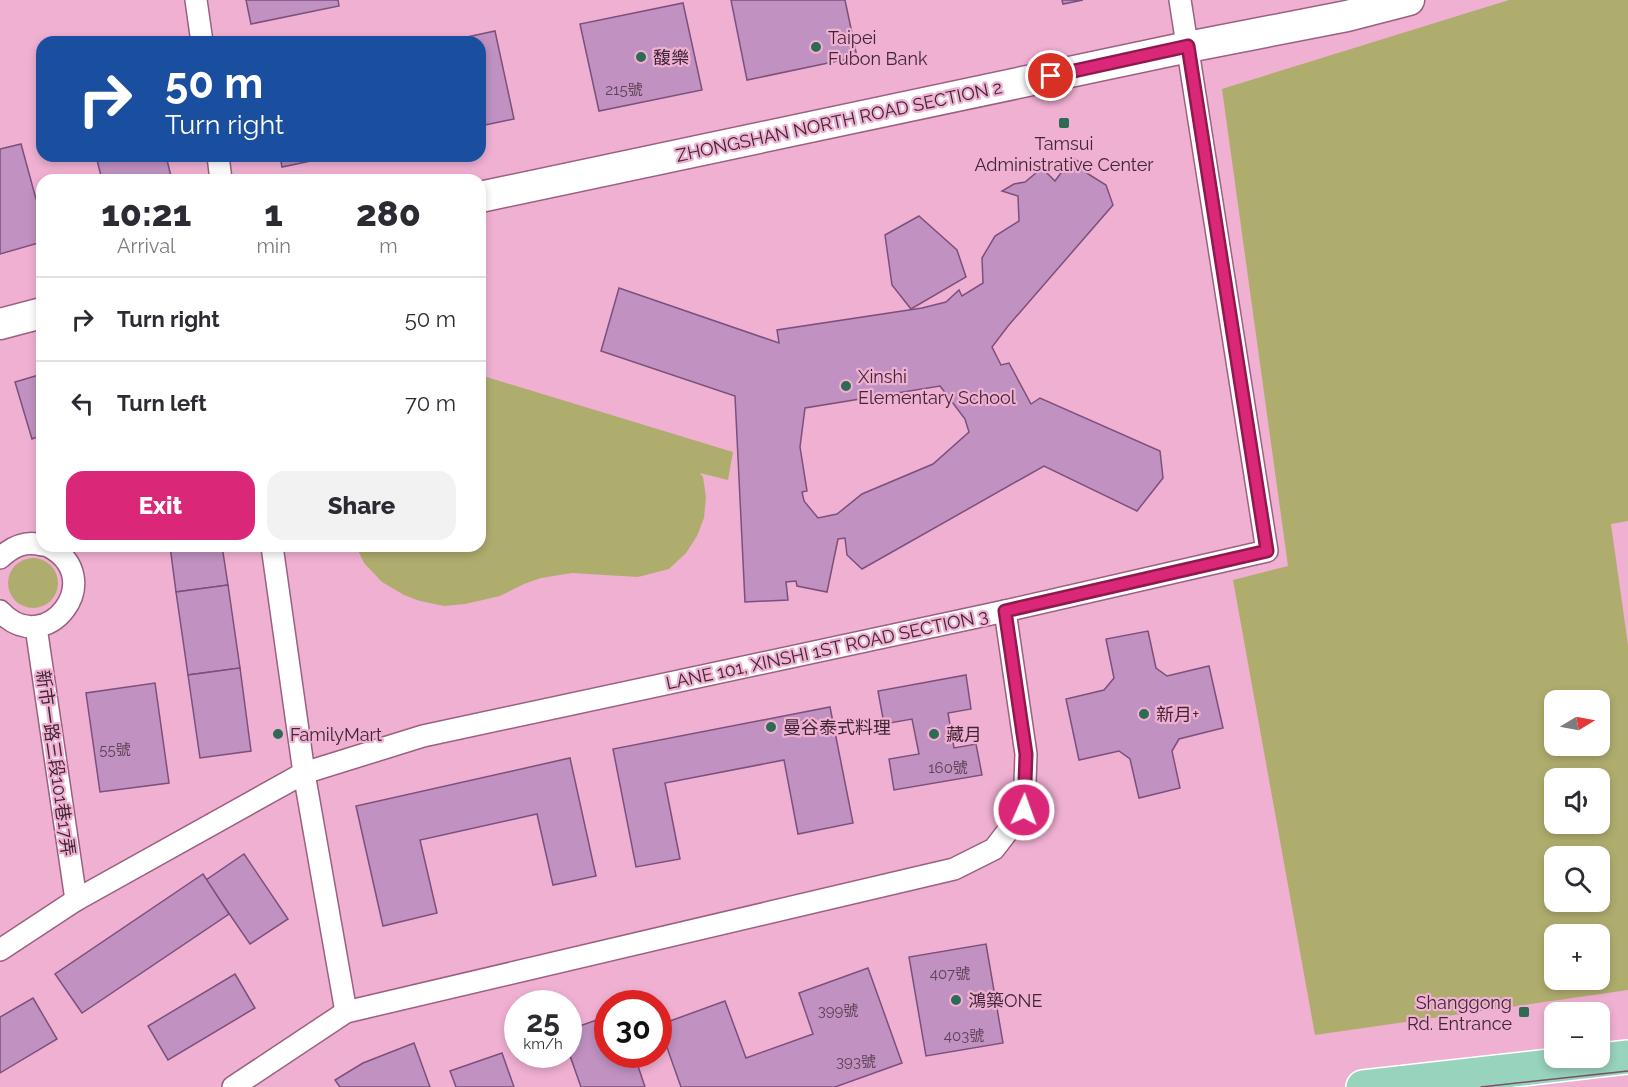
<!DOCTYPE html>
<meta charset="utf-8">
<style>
:root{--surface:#fff;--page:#f2f2f3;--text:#2b2b33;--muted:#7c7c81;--line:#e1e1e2;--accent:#db2777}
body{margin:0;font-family:Raleway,"Noto Sans TC",sans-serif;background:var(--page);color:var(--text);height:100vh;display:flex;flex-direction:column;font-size:22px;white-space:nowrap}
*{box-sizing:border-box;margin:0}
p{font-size:20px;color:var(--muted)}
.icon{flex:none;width:33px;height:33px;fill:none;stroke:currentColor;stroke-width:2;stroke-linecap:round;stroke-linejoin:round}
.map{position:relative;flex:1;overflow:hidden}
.panel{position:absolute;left:36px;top:174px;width:450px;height:378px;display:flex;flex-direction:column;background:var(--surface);border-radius:18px;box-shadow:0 3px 9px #0003}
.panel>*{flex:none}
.top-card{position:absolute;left:36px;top:36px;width:450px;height:126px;border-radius:18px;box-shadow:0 3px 9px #0003;background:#1a4fa0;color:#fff;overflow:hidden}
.needle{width:39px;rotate:80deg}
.fabs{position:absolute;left:1544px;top:690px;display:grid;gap:12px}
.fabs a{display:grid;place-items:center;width:66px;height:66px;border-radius:12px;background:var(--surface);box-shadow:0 3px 9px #0003;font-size:30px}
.speed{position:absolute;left:504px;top:990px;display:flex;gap:12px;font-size:30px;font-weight:700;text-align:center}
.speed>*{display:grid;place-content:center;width:78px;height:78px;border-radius:50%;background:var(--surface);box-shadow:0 3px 9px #0003;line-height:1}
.speed small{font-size:15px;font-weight:400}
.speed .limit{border:9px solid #d22;background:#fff;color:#111}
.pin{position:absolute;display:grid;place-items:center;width:51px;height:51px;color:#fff;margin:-26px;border:3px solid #fff;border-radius:50%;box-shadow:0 2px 6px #0007}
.me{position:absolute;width:66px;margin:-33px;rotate:2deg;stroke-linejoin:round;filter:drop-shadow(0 0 4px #0008)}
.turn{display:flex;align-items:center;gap:21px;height:126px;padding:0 30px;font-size:27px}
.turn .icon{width:78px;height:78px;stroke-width:2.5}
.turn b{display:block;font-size:42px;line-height:51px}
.eta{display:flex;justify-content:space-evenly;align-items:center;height:102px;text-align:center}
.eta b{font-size:36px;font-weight:800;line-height:42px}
.cta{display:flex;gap:12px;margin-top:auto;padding:12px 30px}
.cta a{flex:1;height:69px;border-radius:18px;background:var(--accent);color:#fff;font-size:24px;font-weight:800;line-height:69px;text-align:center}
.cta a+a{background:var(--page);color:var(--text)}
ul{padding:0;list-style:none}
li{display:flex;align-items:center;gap:18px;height:84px;padding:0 30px;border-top:2px solid var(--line)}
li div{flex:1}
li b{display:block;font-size:22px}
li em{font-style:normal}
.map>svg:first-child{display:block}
.green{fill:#afad6d;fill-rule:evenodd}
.building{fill:#c091c1;stroke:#7c507c;stroke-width:1.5;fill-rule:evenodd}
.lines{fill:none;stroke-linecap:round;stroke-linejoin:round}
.street-casing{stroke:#9b6080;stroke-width:24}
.secondary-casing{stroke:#9b6080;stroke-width:33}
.primary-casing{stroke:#fff;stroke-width:36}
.street{stroke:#fff;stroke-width:21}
.secondary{stroke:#fff;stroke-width:30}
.primary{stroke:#98d3bd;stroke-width:33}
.tram{stroke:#785266;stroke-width:1.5}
.route-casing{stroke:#8e194d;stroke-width:15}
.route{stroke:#db2777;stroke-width:10}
.poi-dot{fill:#2f6a54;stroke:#f0b0d2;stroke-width:2}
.labels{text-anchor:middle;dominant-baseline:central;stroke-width:4.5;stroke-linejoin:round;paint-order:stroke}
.number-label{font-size:15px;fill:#5f4156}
.poi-label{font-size:18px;fill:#3f2633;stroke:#f0b0d2;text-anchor:start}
.street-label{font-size:18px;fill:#3f2633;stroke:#f0b0d2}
</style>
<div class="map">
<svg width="1628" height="1087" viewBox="0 0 1628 1087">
<rect width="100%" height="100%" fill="#f0b0d2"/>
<g class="green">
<path d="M 1509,0 L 1628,0 L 1628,521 L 1611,524 L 1628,645 L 1628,990 L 1315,1035 L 1233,580 L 1288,566 L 1222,89 ZM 1554,700 L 1599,700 L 1599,746 L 1554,746 ZM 1554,778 L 1599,778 L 1599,824 L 1554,824 ZM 1554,856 L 1599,856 L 1599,902 L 1554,902 ZM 1554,934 L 1599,934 L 1599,980 L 1554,980 Z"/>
<polygon points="480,375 733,452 728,480 700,473 703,477 706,497 704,518 697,536 686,553 669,569 638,577 572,573 541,578 524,584 500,596 465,604 444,606 420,601 404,595 382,582 364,563 356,546 480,546"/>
<circle cx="33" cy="583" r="25"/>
</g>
<g class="building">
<polygon points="246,0 338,0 339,6 251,24"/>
<polygon points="731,0 845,0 857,57 747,80"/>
<polygon points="1062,0 1083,0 1063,4"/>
<polygon points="683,3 702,90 599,111 580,24"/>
<polygon points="495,31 514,119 480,126 480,42 444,42"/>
<polygon points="21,144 36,199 42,198 42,242 0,254 0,149"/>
<polygon points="96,156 166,156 172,180 102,180"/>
<polygon points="280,156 334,156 282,167"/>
<path d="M 1072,158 L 1089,167 L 1085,172 L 1106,185 L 1113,205 L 1008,326 L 992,347 L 1001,365 L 1009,363 L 1031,404 L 1040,398 L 1160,451 L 1163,478 L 1137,511 L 1044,466 L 862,569 L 847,555 L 845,538 L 838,539 L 827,592 L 797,586 L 796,581 L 786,582 L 788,600 L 745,602 L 735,396 L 601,351 L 619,288 L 779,343 L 777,330 L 922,308 L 946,302 L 959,290 L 962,296 L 983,283 L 982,258 L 995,236 L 1019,221 L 1018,196 L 1002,191 L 1014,184 L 1025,182 L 1042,168 L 1055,181 ZM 940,386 L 965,419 L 969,432 L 933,464 L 862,494 L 837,514 L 818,518 L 804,501 L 802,492 L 807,491 L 800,447 L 805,408 Z"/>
<polygon points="919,216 957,250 966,277 911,309 892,285 885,235"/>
<polygon points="42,374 42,435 32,439 15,382"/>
<polygon points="170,546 222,546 228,585 176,592"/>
<polygon points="228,585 240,668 188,675 176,592"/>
<polygon points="1148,631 1156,668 1167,676 1209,666 1223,728 1179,739 1172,751 1180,788 1139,798 1130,759 1119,751 1079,760 1066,699 1104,690 1114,678 1106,639"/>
<polygon points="240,668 251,751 200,758 188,675"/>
<polygon points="966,675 971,709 948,713 954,748 976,744 982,775 894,790 889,759 919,754 912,719 884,724 878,691"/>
<polygon points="155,683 169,783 100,792 86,693"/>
<polygon points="830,707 853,823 798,834 784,760 665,783 680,859 636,867 613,749"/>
<polygon points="570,758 596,876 553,885 537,814 420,840 437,913 383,926 356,806"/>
<polygon points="244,854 288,919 250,944 206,880"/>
<polygon points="203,874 229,914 82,1013 55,974"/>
<polygon points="986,944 1003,1043 926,1056 909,957"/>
<polygon points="868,968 902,1063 835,1087 681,1087 659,1025 725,1001 746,1058 813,1034 799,993"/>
<polygon points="235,974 255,1008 168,1060 148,1026"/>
<polygon points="33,998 57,1039 0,1073 0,1017"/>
<polygon points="608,1016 608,1054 634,1054 645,1087 581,1087 568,1050 568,1030"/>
<polygon points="414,1043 430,1087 340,1087 335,1080 363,1063"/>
<polygon points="502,1053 514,1087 456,1087 450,1071"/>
</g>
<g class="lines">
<defs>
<g id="street">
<polyline points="196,0 202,42"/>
<polyline points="218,156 221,180"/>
<polyline points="272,546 304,773 346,1012"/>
<path d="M 0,558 C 12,547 25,540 42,545"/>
<path d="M 0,611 C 46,661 110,578 48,546"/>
<polyline points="36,627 76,900"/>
<polyline points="0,950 76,900 304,773 423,736 1005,611 1267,551 1180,0"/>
<polyline points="233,1087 346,1012 954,869 994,849 1024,810 1026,754 1005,611"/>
</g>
<g id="secondary">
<polyline points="480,197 1188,47 1347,16 1409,0"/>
<polyline points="0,324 42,313"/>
</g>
<polyline id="primary" points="1363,1087 1628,1057"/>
</defs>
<use href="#street" class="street-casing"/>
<use href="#secondary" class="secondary-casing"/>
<use href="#primary" class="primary-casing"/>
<use href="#street" class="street"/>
<use href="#secondary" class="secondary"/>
<use href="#primary" class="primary"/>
<polyline class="tram" points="1481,1087 1628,1071"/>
</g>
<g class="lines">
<defs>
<polyline id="route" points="1024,810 1026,754 1005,611 1267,551 1188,46 1051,76"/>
</defs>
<use href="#route" class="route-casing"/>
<use href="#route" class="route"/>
</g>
<g class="poi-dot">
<circle cx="816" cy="47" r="6"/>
<circle cx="641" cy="57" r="6"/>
<rect x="1058" y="117" width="12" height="12" rx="3"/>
<circle cx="846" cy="386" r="6"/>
<circle cx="1144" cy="714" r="6"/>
<circle cx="771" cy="727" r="6"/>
<circle cx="278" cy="734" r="6"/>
<circle cx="934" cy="734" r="6"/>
<circle cx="956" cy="1000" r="6"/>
<rect x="1518" y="1006" width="12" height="12" rx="3"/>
</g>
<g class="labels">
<g class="number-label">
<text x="624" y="90">215號</text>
<text x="115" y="750">55號</text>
<text x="948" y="768">160號</text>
<text x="950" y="974">407號</text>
<text x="838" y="1011">399號</text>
<text x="964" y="1036">403號</text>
<text x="856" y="1062">393號</text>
</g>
<g class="poi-label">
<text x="828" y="37">Taipei<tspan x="828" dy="21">Fubon Bank</tspan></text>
<text x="653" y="57">馥樂</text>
<text x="1064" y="143" text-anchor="middle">Tamsui<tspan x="1064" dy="21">Administrative Center</tspan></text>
<text x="858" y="376">Xinshi<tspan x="858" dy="21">Elementary School</tspan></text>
<text x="1156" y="714">新月+</text>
<text x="783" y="727">曼谷泰式料理</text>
<text x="290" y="734">FamilyMart</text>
<text x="946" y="734">藏月</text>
<text x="968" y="1000">鴻築ONE</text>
<text x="1512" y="1002" text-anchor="end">Shanggong<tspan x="1512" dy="21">Rd. Entrance</tspan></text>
</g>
<g class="street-label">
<text transform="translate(839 121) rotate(-12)">ZHONGSHAN NORTH ROAD SECTION 2</text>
<text transform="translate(827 649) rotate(-12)">LANE 101, XINSHI 1ST ROAD SECTION 3</text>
<text transform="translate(56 763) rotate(82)">新市一路三段101巷17弄</text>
</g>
</g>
</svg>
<div class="fabs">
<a><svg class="needle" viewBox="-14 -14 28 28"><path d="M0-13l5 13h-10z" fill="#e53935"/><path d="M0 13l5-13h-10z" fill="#7c7c81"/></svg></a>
<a><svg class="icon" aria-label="sound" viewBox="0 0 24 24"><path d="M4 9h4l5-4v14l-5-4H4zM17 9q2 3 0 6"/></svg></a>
<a><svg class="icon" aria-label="search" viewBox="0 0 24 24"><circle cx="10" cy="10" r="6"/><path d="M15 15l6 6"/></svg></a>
<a>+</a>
<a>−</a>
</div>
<div class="speed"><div>25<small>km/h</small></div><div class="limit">30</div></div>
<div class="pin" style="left:1051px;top:76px;background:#d93025"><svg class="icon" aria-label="arrive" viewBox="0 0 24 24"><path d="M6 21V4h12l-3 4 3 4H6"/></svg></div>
<svg class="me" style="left:1024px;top:810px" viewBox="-20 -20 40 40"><circle r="17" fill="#db2777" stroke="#fff" stroke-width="3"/><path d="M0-11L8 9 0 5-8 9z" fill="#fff"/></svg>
<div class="top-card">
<div class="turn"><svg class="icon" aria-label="right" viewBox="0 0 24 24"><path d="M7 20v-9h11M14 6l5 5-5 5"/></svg><div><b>50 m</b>Turn right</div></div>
</div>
<section class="panel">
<div class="eta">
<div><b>10:21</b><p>Arrival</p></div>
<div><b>1</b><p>min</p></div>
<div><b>280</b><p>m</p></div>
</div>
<ul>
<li><svg class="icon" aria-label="right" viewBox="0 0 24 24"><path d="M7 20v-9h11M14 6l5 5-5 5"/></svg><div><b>Turn right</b></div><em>50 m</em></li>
<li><svg class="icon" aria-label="left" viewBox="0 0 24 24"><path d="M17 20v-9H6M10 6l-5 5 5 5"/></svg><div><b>Turn left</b></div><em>70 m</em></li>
</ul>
<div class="cta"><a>Exit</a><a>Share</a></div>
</section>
</div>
